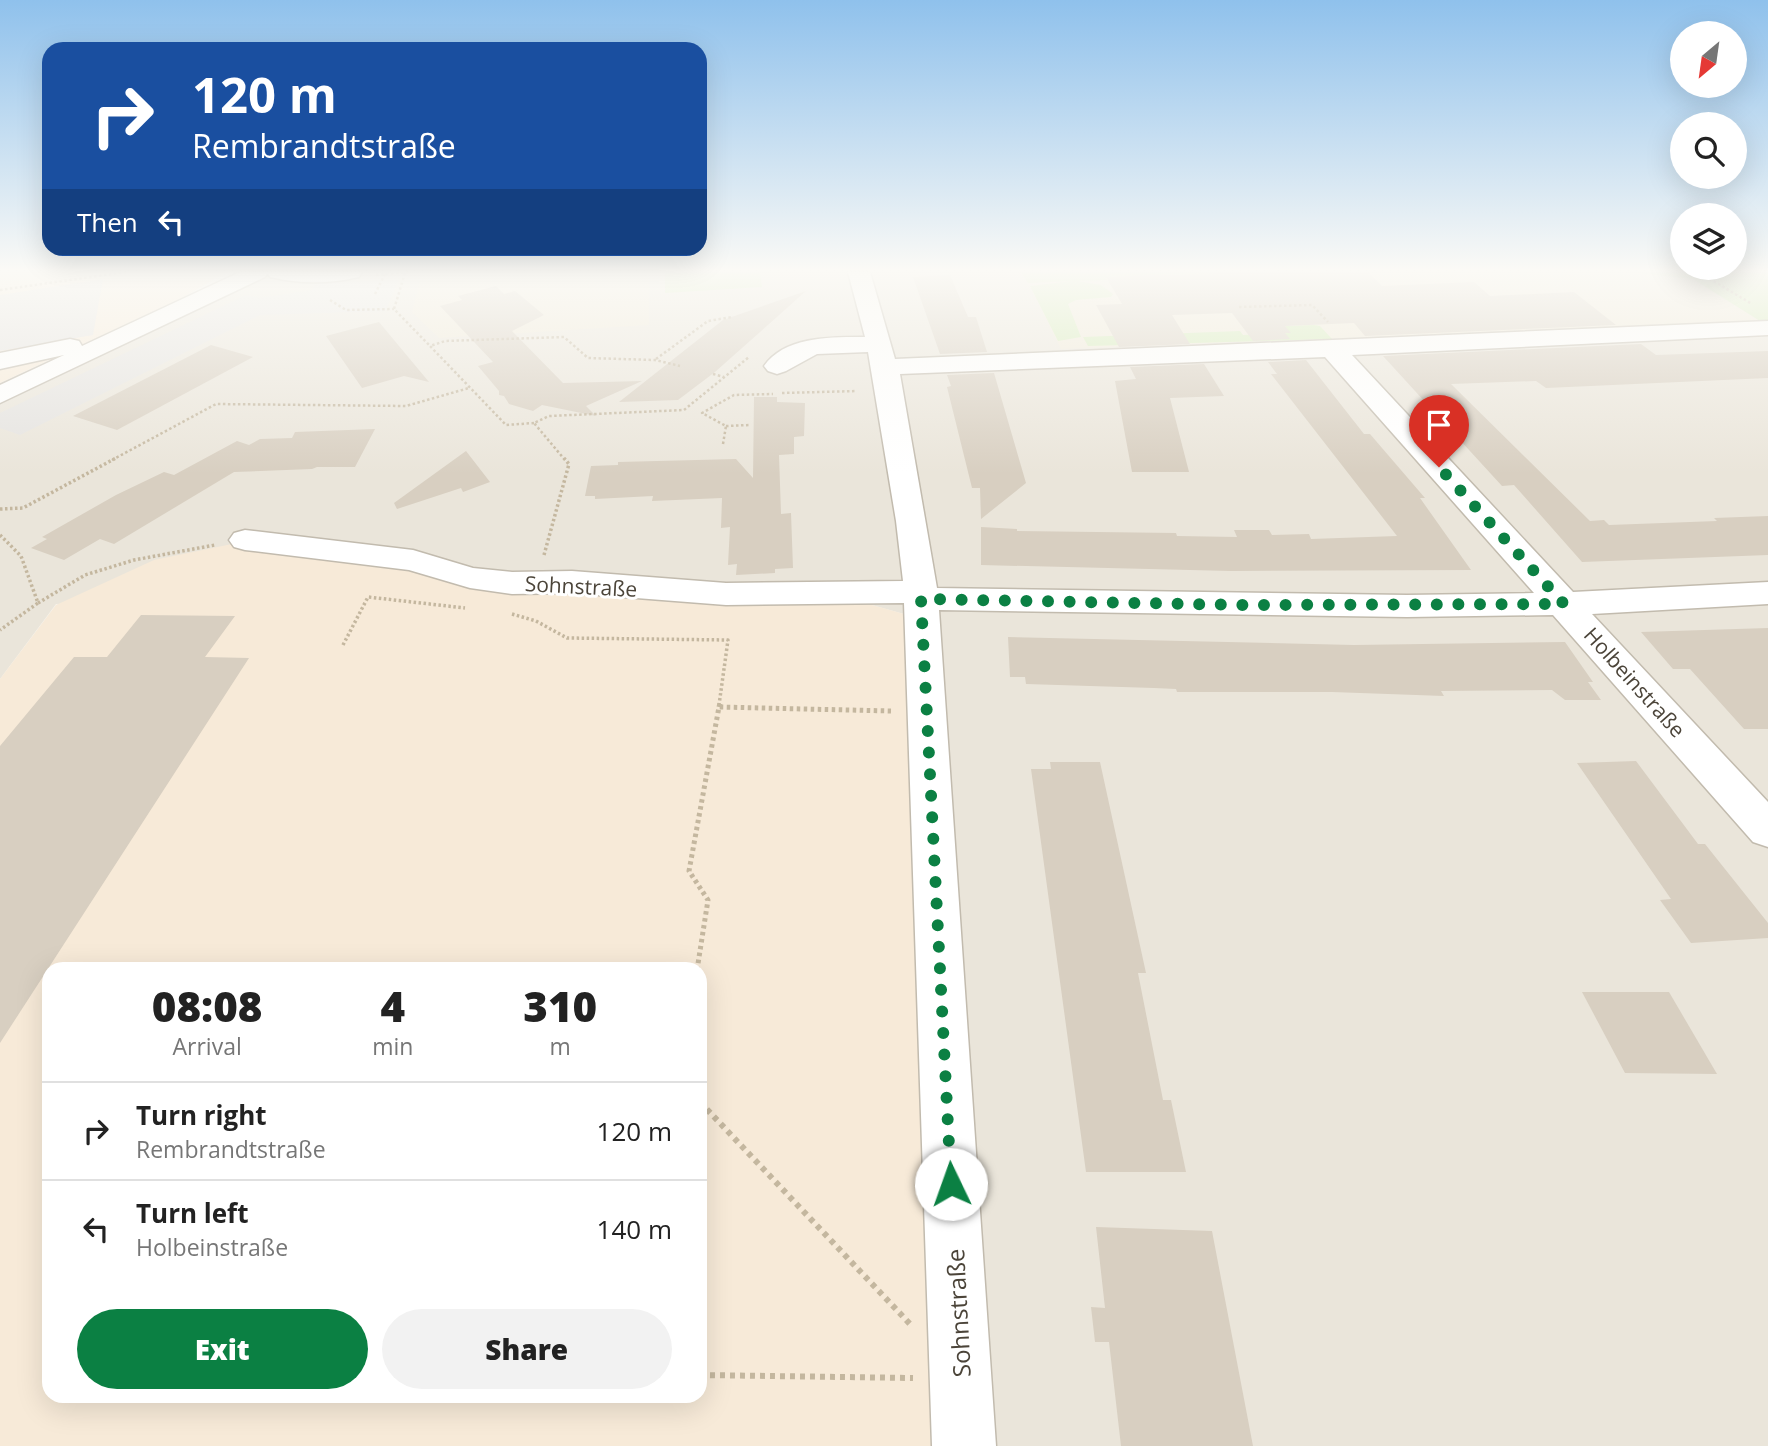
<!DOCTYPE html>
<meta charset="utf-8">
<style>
:root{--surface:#fff;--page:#f2f2f2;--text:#222;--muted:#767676;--line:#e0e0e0;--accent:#0b8043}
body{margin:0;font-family:"Open Sans",sans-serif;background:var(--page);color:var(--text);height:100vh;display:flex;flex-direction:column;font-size:26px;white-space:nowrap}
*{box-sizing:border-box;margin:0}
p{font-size:23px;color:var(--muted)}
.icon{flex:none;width:38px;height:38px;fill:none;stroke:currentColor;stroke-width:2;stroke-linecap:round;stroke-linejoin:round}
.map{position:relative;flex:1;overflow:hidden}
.details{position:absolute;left:42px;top:962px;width:665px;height:441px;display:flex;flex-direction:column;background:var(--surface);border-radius:21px;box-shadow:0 7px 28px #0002}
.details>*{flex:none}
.top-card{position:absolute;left:42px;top:42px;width:665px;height:214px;border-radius:21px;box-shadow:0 7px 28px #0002;background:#1a4fa0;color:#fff;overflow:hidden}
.needle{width:46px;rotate:209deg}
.fabs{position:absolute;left:1670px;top:21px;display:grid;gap:14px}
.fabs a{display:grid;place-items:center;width:77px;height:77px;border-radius:50%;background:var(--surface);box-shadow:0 7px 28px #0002;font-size:35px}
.pin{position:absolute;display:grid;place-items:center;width:60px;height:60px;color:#fff;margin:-72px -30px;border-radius:50% 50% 50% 0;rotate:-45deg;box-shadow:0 0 7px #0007}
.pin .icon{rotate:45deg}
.me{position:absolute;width:77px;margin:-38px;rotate:357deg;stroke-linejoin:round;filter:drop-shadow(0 0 5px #0008)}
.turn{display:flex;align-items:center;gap:24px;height:147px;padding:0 35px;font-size:32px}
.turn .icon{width:91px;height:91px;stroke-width:2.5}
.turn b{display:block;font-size:49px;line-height:60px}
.then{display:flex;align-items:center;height:66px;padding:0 35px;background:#0003;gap:14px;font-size:26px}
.eta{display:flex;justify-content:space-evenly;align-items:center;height:119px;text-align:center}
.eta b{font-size:42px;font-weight:800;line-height:49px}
.button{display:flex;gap:14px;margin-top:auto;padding:14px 35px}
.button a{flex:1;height:80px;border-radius:42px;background:var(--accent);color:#fff;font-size:28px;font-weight:800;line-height:80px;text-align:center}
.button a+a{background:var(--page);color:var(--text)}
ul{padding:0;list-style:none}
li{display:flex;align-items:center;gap:21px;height:98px;padding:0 35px;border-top:2px solid var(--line)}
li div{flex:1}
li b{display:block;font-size:26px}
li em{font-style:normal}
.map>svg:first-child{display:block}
.residential{fill:#eae5da}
.commercial{fill:#f7ead8;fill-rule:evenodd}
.education{fill:#efe8d6}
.green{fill:#d2eab5}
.parking{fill:#e5e3e0}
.building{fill:#d8cfc1}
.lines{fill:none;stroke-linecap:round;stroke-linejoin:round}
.minor-casing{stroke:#c2bbae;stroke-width:3}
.path-far3{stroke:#c4b79f;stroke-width:2.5;stroke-dasharray:2.5 2.5;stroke-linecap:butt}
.path-far2{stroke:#c4b79f;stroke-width:3.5;stroke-dasharray:2.5 2.5;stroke-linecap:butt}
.path-far1{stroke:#c4b79f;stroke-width:5;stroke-dasharray:3.5 3.5;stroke-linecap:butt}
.path{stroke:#c4b79f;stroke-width:6;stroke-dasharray:5 5;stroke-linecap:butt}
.minor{fill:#fff;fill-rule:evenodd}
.route{stroke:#0b8043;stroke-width:12;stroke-dasharray:0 21.6}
.labels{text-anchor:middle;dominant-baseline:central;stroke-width:6;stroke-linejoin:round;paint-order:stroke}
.street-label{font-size:21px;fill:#4b4439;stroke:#fff}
.near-street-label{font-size:24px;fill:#4b4439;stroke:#fff}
</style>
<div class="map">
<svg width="1768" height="1446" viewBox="0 0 1768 1446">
<rect width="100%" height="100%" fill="#f6f3ec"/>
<polygon class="residential" points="271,272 1768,272 1768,1446 942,1446 911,616 872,605 557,585 56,604 0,679 0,401"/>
<g class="commercial">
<polygon points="0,272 227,272 182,298 0,383"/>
<path d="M 232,544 L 557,585 L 872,605 L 911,616 L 942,1446 L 0,1446 L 0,679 L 56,605 L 154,560 ZM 49,970 L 700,970 L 700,1396 L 49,1396 Z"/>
</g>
<g class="education">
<polygon points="649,272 649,325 439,338 412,312 422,273"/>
<polygon points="1230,272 1629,272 1672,276 1693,279 1760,321 1061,349 1028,283"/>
</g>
<g class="green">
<polygon points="665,272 760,272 762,287 665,293"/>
<polygon points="1021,272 1230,272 1106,277 1107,280 1077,281 1101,285 1113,294 1111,297 1076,300 1068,304 1081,337 1058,341 1030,286 1073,281 1028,283"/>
<polygon points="1629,272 1768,272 1768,321 1760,321 1693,279"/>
<polygon points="1314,325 1320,326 1332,339 1088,346 1083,337 1240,331 1243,335 1290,333 1285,326"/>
</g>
<g class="parking">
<polygon points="103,279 93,335 0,351 0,295"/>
<polygon points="399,280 385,311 260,315 20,435 0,428 0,413 246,295 260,298 312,290 316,283"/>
</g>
<g class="building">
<polygon points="1246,272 1369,273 1382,286 1474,282 1490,296 1574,292 1616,325 1365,336 1354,323 1285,326 1291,333 1285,333 1290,339 1253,341 1232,313 1172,315 1190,344 1119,347 1096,305 1122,304 1106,277"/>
<polygon points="950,275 968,317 976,317 987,352 940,354 913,277"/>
<polygon points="496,286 504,294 515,291 544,315 512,331 563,383 642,381 586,406 596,416 542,405 533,411 509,404 504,396 499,395 499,391 478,366 493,362 440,306 462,300 458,296"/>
<polygon points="806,291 715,372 678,400 619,402 723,320"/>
<polygon points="379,322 429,382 404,376 362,388 326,336"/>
<polygon points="1641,344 1656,355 1768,351 1768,378 1546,388 1536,381 1451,384 1590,521 1604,520 1609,525 1717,521 1714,518 1768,516 1768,555 1582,562 1514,485 1502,486 1383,356"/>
<polygon points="211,345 253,357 117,430 73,416"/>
<polygon points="1306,360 1364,434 1370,434 1425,498 1420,498 1471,570 1231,571 981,565 981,527 1017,529 1017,531 1176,533 1177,536 1237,537 1234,530 1269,530 1272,535 1309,534 1311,539 1397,536 1271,374 1277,374 1268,362"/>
<polygon points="1204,364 1224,396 1170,398 1189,472 1132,472 1115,381 1136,379 1130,367"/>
<polygon points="994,373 1026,483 981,519 980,488 972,488 947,387 951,386 947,375"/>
<polygon points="754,397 777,397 777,402 805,403 804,436 794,437 794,454 779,455 781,514 791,513 793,568 775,569 775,573 736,575 737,564 728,565 730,527 721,528 722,498 652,501 653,496 595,499 595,496 585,496 591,466 618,465 618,462 736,459 753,478"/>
<polygon points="375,429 355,467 317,467 312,469 234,472 114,544 100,539 64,560 31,548 47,539 42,537 116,495 164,472 174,475 237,441 249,445 260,439 292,438 295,432"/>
<polygon points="466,451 490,482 463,492 461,488 397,509 394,503"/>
<polygon points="141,615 235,616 205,657 249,658 0,1043 0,746 74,657 107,657"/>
<polygon points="1768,628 1768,729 1744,729 1690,669 1673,669 1641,632"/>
<polygon points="1008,637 1354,645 1565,642 1593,682 1588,682 1601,700 1565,700 1552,690 1441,691 1444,696 1332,692 1177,692 1176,689 1154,688 1026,684 1025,677 1010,677"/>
<polygon points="1636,761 1698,844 1705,844 1768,923 1768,938 1691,943 1660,900 1671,899 1577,763"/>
<polygon points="1050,762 1100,762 1146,973 1138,973 1163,1100 1171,1100 1186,1172 1086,1172 1031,769 1051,769"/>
<polygon points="1582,992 1669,992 1717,1074 1625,1073"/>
<polygon points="1096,1227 1212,1231 1253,1446 1121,1446 1109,1342 1095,1342 1091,1307 1105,1308"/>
</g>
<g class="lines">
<defs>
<g id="minor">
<path d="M 240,272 L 362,272 L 359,277 C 330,284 299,284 270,277 L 268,273 L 265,277 L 0,403 L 0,385 L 64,355 L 0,369 L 0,353 L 70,339 L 79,341 L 82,346 Z"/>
<path d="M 848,272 L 870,272 L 895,359 L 1768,321 L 1768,335 L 1352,355 L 1573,592 L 1768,582 L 1768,604 L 1592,614 L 1768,802 L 1768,847 L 1753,842 L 1553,615 L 1407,617 L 939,610 L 996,1446 L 932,1446 L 904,603 L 726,605 L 572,593 L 512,594 L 470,588 L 409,570 L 245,550 L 234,547 L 229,540 L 234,533 L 245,530 L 413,550 L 473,568 L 512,572 L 572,571 L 726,583 L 903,581 L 896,521 L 868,352 L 817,354 L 786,371 L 777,374 L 768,371 L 764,366 C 785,336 832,337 865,337 ZM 1325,357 L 1534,593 L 1407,595 L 937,588 L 900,374 Z"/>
</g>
</defs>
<use href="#minor" class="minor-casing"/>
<g class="path-far3">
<polyline points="1691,272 1700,273 1752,304"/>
<polyline points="405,273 394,309 430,346"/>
<polyline points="1701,273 1711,272"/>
<polyline points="376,275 410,272"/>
<polyline points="0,290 126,272"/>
<polyline points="375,294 385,274"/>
<polyline points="330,300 346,310 394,309"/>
<polyline points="1239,307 1312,305 1328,322"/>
<polyline points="656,359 708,321 732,317"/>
<polyline points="713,374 724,377"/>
<polyline points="782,393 857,391"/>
<polyline points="534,423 506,425 430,346 445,341 564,337 588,358 655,360 680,366"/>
<polyline points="726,426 749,425"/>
<polyline points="723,444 726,426 702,413 734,395 773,394"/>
<polyline points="112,460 216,404 406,406 469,388"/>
<polyline points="565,460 534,423 549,416 684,410 749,357"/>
</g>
<g class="path-far2">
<polyline points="0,509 23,508 116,458"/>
<polyline points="0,535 21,556 38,603 0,630"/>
<polyline points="544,555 569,464 564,458"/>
<polyline points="38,603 85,575 134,560 215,545"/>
<polyline points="512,614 536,621 567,638 728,640 719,705"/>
<polyline points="343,645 368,597 465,608"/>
</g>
<g class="path-far1">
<polyline points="719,707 720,703"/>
<polyline points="697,970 708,900 689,871 719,707 891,711"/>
</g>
<g class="path">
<polyline points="700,1102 910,1324"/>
<polyline points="700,1375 913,1378"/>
</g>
<use href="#minor" class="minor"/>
</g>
<linearGradient id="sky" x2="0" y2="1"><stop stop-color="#8fc1ec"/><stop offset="0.57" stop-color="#fbfaf6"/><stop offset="1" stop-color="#fbfaf6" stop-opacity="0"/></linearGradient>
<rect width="1768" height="474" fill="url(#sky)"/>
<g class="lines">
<polyline class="route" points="951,1184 921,599 1246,605 1564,604 1439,467"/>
</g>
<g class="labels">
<g class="street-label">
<text transform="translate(581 586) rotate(3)">Sohnstraße</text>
<text transform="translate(1635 682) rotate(48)">Holbeinstraße</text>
</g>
<g class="near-street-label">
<text transform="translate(958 1313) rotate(-93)">Sohnstraße</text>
</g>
</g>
</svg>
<div class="fabs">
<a><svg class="needle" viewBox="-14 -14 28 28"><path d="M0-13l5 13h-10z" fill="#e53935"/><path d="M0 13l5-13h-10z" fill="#767676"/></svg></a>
<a><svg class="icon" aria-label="search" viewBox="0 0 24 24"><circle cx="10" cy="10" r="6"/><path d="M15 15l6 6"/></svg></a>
<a><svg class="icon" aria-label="layers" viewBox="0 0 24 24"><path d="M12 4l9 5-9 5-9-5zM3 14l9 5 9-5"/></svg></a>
</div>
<div class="pin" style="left:1439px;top:467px;background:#d93025"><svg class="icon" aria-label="arrive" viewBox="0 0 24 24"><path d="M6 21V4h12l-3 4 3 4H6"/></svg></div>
<svg class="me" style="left:951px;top:1184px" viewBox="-20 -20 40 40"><circle r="19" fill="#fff"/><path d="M0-13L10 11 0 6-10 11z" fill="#0b8043"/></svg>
<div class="top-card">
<div class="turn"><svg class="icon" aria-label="right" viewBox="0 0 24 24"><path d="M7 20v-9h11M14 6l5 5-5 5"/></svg><div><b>120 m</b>Rembrandtstraße</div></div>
<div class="then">Then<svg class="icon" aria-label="left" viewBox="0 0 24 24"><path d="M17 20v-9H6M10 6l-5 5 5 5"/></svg></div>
</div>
<section class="details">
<div class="eta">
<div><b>08:08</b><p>Arrival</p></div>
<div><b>4</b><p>min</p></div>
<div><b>310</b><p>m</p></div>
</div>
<ul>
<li><svg class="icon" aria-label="right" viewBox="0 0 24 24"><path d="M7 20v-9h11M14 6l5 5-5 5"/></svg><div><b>Turn right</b><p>Rembrandtstraße</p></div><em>120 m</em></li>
<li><svg class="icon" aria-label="left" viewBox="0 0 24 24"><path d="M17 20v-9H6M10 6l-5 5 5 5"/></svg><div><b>Turn left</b><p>Holbeinstraße</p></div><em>140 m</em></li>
</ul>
<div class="button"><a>Exit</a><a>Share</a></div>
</section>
</div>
